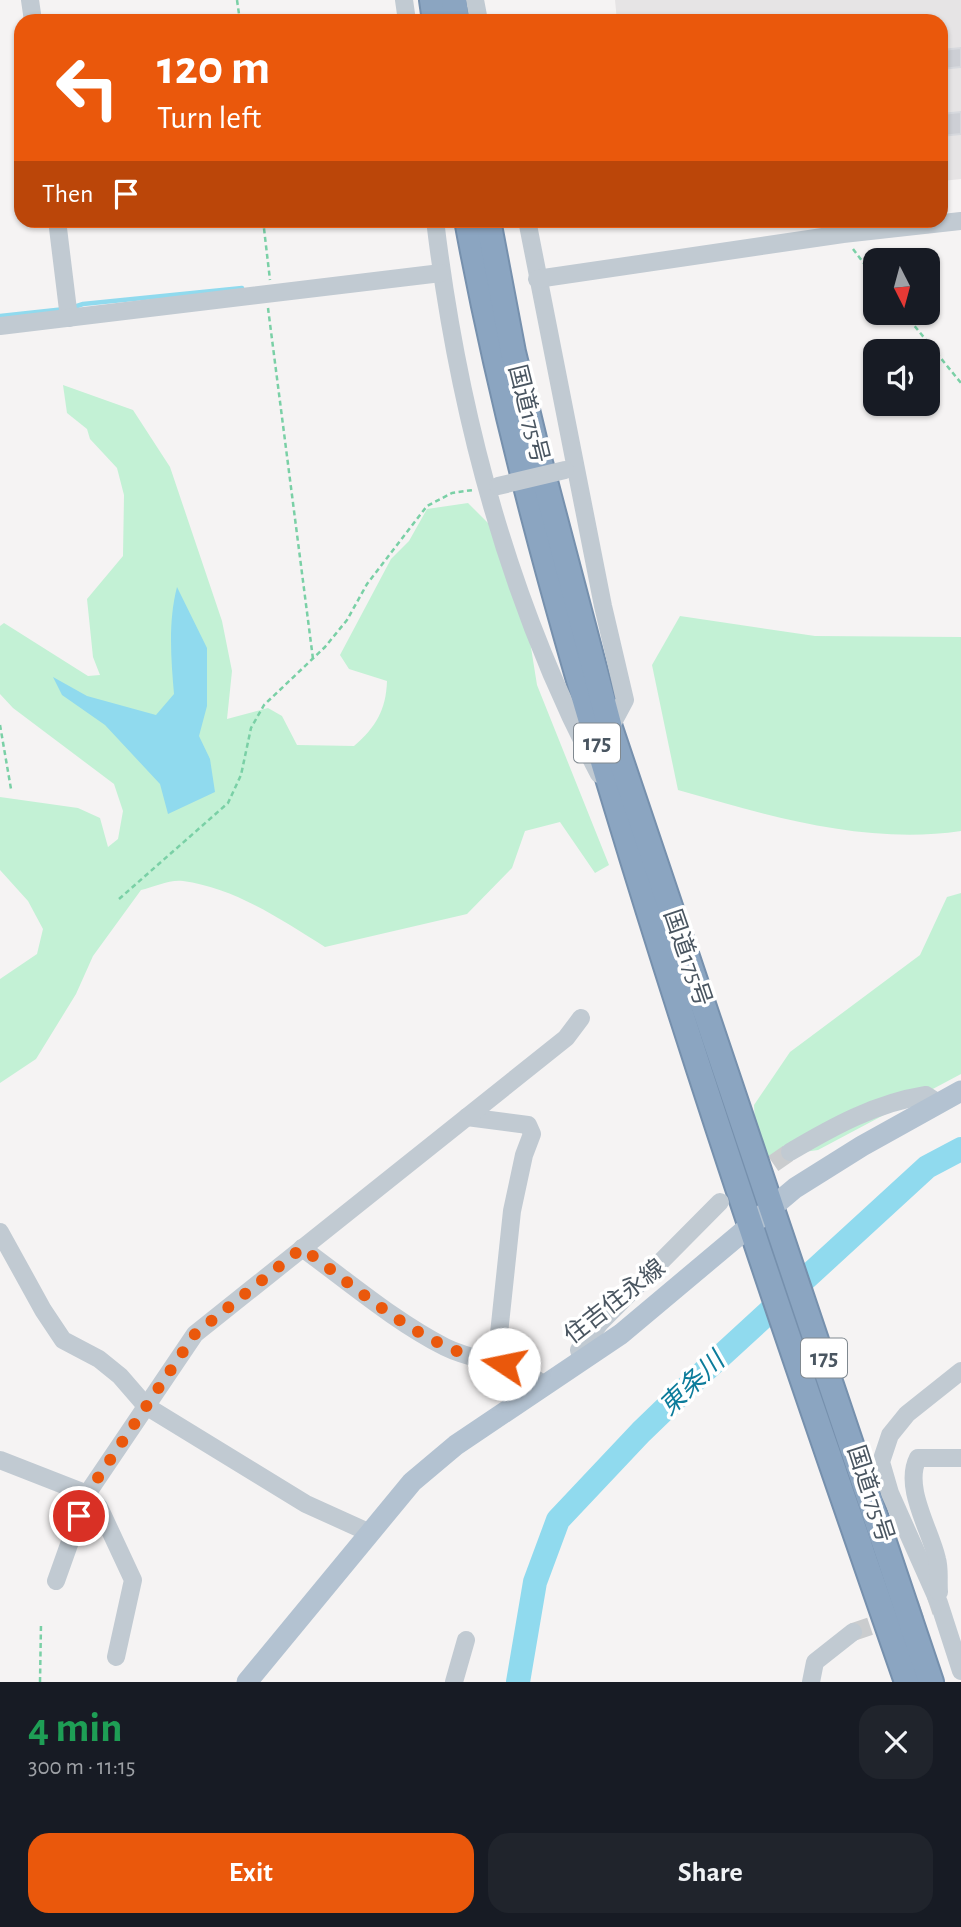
<!DOCTYPE html>
<meta charset="utf-8">
<style>
:root{--surface:#171b24;--page:#20242c;--text:#f1f3f6;--muted:#9ea1a6;--accent:#ea580c}
body{margin:0;font-family:"Alegreya Sans","Noto Sans JP",sans-serif;background:var(--page);color:var(--text);height:100vh;display:flex;flex-direction:column;font-size:26px;white-space:nowrap}
*{box-sizing:border-box;margin:0}
p{font-size:23px;color:var(--muted)}
.icon{flex:none;width:38px;height:38px;fill:none;stroke:currentColor;stroke-width:2;stroke-linecap:round;stroke-linejoin:round}
.map{position:relative;height:1682px;overflow:hidden}
.panel{display:flex;flex-direction:column;background:var(--surface);flex:1}
.panel>*{flex:none}
.top-card{position:absolute;left:14px;top:14px;width:934px;height:214px;border-radius:21px;box-shadow:0 2px 5px #0004;background:#ea580c;color:#fff;overflow:hidden}
.needle{width:46px;rotate:174deg}
.controls{position:absolute;left:863px;top:248px;display:grid;gap:14px}
.controls a{display:grid;place-items:center;width:77px;height:77px;border-radius:14px;background:var(--surface);box-shadow:0 2px 5px #0004;font-size:35px}
.pin{position:absolute;display:grid;place-items:center;width:60px;height:60px;color:#fff;margin:-30px;border:4px solid #fff;border-radius:50%;box-shadow:0 2px 7px #0007}
.me{position:absolute;width:77px;margin:-38px;rotate:281deg;stroke-linejoin:round;filter:drop-shadow(0 0 5px #0008)}
.turn{display:flex;align-items:center;gap:24px;height:147px;padding:0 28px;font-size:32px}
.turn .icon{width:91px;height:91px;stroke-width:2.5}
.turn b{display:block;font-size:49px;line-height:60px}
.then{display:flex;align-items:center;height:66px;padding:0 28px;background:#0003;gap:14px;font-size:26px}
.round{display:grid;place-items:center;flex:none;width:74px;height:74px;border-radius:21px;background:var(--page)}
.headline{display:flex;align-items:center;justify-content:space-between;height:119px;padding:0 28px}
h1{font-size:42px;font-weight:600;line-height:52px;color:#1e9e55}
.button{display:flex;gap:14px;margin-top:auto;padding:14px 28px}
.button a{flex:1;height:80px;border-radius:21px;background:var(--accent);color:#fff;font-size:28px;font-weight:600;line-height:80px;text-align:center}
.button a+a{background:var(--page);color:var(--text)}
.map>svg:first-child{display:block}
.education{fill:#e6e4e5}
.green{fill:#c3f1d5}
.water{fill:#90daee}
.lines{fill:none;stroke-linecap:round;stroke-linejoin:round}
.stream{stroke:#90daee;stroke-width:4.5}
.river{stroke:#90daee;stroke-width:24}
.building{fill:#cdcfd5;stroke:#d7d9de;stroke-width:2}
.minor-tunnel{stroke:#caccce;stroke-width:18;stroke-dasharray:18 9;stroke-linecap:butt}
.highway-casing{stroke:#7690ad;stroke-width:28}
.path{stroke:#7ad0a6;stroke-width:2.5;stroke-dasharray:5 3.5;stroke-linecap:butt}
.minor{stroke:#c1cad2;stroke-width:18}
.major{stroke:#b3c2d1;stroke-width:21}
.highway{stroke:#8ba5c1;stroke-width:24}
.minor-bridge{stroke:#c1cad2;stroke-width:18}
.route{stroke:#ea580c;stroke-width:12;stroke-dasharray:0 21.6}
.labels{text-anchor:middle;dominant-baseline:central;stroke-width:7;stroke-linejoin:round;paint-order:stroke}
.shield{fill:#fff;stroke:#808990;stroke-width:2}
.shield-label{font-size:23px;font-weight:bold;fill:#4a5661}
.street-label{font-size:24px;fill:#4a5661;stroke:#fff}
.water-label{font-size:26px;font-style:italic;fill:#0c7c9b;stroke:#fff}
</style>
<div class="map">
<svg width="961" height="1682" viewBox="0 0 961 1682">
<rect width="100%" height="100%" fill="#f5f3f3"/>
<polygon class="education" points="615,0 961,0 961,179 942,181 942,21 617,21"/>
<g class="green">
<path d="M 63,385 L 133,410 L 170,467 L 222,621 L 232,671 L 227,719 L 268,708 L 282,716 L 297,745 L 354,746 C 376,727 386,710 387,681 L 349,669 L 340,655 L 391,559 L 409,541 L 427,509 L 468,503 L 492,527 L 525,610 L 537,685 L 609,865 L 595,873 L 560,822 L 525,831 L 512,868 L 467,914 L 325,947 C 282,920 235,888 183,881 C 171,879 153,887 141,890 L 93,956 L 76,994 L 36,1059 L 0,1083 L 0,979 L 37,954 L 43,929 L 28,901 L 0,870 L 0,797 L 78,808 L 100,818 L 108,847 L 118,839 L 123,811 L 114,784 L 13,708 L 0,694 L 0,626 L 4,623 L 88,676 L 100,675 L 93,657 L 87,599 L 123,556 L 124,495 L 117,468 L 90,439 L 87,429 L 67,413 Z"/>
<path d="M 680,616 L 815,636 L 961,637 L 961,831 C 866,845 769,816 678,790 L 652,665 Z"/>
<polygon points="961,893 961,1074 818,1150 757,1159 754,1105 790,1052 920,955 947,897"/>
</g>
<path class="water" d="M 177,587 L 207,648 L 207,706 L 199,736 L 210,759 L 215,792 L 168,814 L 160,784 L 105,725 L 62,695 L 53,677 L 87,696 L 156,715 L 174,694 C 171,658 168,622 177,587 Z"/>
<g class="lines">
<g class="stream">
<polyline points="74,307 83,304 242,288"/>
<polyline points="0,316 65,309"/>
</g>
<polyline class="river" points="518,1682 535,1582 558,1520 641,1432 698,1377 927,1167 961,1149"/>
</g>
<g class="building">
<polygon points="961,48 961,67 942,69 942,50"/>
<polygon points="961,112 961,134 942,136 942,114"/>
</g>
<g class="lines">
<g class="minor-tunnel">
<polyline points="751,1179 790,1152"/>
<polyline points="853,1632 939,1603"/>
</g>
<defs>
<g id="highway">
<polyline points="432,0 435,21"/>
<polyline points="454,0 457,21"/>
<path d="M 467,220 C 504,420 558,614 617,808 C 706,1102 806,1392 907,1682"/>
<polyline points="488,220 513,352 537,451 610,728 931,1682"/>
</g>
</defs>
<use href="#highway" class="highway-casing"/>
<g class="path">
<polyline points="237,0 240,21"/>
<polyline points="263,220 270,280"/>
<polyline points="853,249 875,278"/>
<polyline points="268,308 313,659"/>
<polyline points="904,313 961,383"/>
<polyline points="0,725 11,789"/>
<polyline points="119,899 228,803 241,775 251,728 264,705 325,647 347,620 367,584 427,506 452,493 473,490"/>
<polyline points="40,1682 41,1624"/>
</g>
<g class="minor">
<polyline points="30,0 33,21"/>
<polyline points="404,0 407,21"/>
<polyline points="475,0 479,21"/>
<polyline points="57,220 69,318"/>
<path d="M 435,220 C 458,412 509,603 599,774"/>
<polyline points="527,220 603,606 625,700 610,728"/>
<polyline points="537,279 843,234 961,221"/>
<polyline points="0,326 441,273"/>
<polyline points="467,1117 528,1125 532,1134 524,1155 512,1211 498,1343 504,1364"/>
<path d="M 790,1152 C 834,1126 876,1103 926,1095 L 937,1102"/>
<polyline points="0,1232 43,1310 63,1340 99,1359 120,1376 146,1406 306,1504 370,1533"/>
<path d="M 302,1248 C 349,1282 394,1321 445,1347 C 479,1364 516,1361 545,1386"/>
<polyline points="582,1361 579,1350 600,1323 720,1202"/>
<polyline points="961,1371 907,1414 890,1435 881,1462 890,1493 939,1603 961,1671"/>
<polyline points="0,1460 87,1494 99,1507 133,1580 116,1657"/>
<polyline points="56,1581 87,1494 195,1334 566,1038 581,1018"/>
<path d="M 939,1592 C 938,1581 940,1569 937,1559 C 930,1529 903,1487 918,1458 L 961,1458"/>
<polyline points="454,1682 466,1640"/>
<polyline points="811,1682 815,1662 853,1632"/>
</g>
<polyline class="major" points="247,1682 412,1482 456,1445 621,1334 795,1188 862,1146 961,1091"/>
<use href="#highway" class="highway"/>
<polyline class="minor-bridge" points="498,486 565,470"/>
</g>
<g class="lines">
<path class="route" d="M 79,1516 L 87,1494 L 195,1334 L 302,1248 C 364,1293 427,1353 504,1364"/>
</g>
<g class="labels">
<g class="shield">
<rect x="574" y="723.5" width="46" height="39" rx="5"/>
<rect x="801" y="1338.5" width="46" height="39" rx="5"/>
</g>
<g class="shield-label">
<text x="597" y="743">175</text>
<text x="824" y="1358">175</text>
</g>
<g class="street-label">
<text transform="translate(528 414) rotate(76)">国道175号</text>
<text transform="translate(687 958) rotate(71)">国道175号</text>
<text transform="translate(615 1302) rotate(-38)">住吉住永線</text>
<text transform="translate(870 1494) rotate(72)">国道175号</text>
</g>
<g class="water-label">
<text transform="translate(692 1384) rotate(-44)">東条川</text>
</g>
</g>
</svg>
<div class="controls">
<a><svg class="needle" viewBox="-14 -14 28 28"><path d="M0-13l5 13h-10z" fill="#e53935"/><path d="M0 13l5-13h-10z" fill="#9ea1a6"/></svg></a>
<a><svg class="icon" aria-label="sound" viewBox="0 0 24 24"><path d="M4 9h4l5-4v14l-5-4H4zM17 9q2 3 0 6"/></svg></a>
</div>
<div class="pin" style="left:79px;top:1516px;background:#d93025"><svg class="icon" aria-label="arrive" viewBox="0 0 24 24"><path d="M6 21V4h12l-3 4 3 4H6"/></svg></div>
<svg class="me" style="left:504px;top:1364px" viewBox="-20 -20 40 40"><circle r="19" fill="#fff"/><path d="M0-13L10 11 0 6-10 11z" fill="#ea580c"/></svg>
<div class="top-card">
<div class="turn"><svg class="icon" aria-label="left" viewBox="0 0 24 24"><path d="M17 20v-9H6M10 6l-5 5 5 5"/></svg><div><b>120 m</b>Turn left</div></div>
<div class="then">Then<svg class="icon" aria-label="arrive" viewBox="0 0 24 24"><path d="M6 21V4h12l-3 4 3 4H6"/></svg></div>
</div>
</div>
<section class="panel">
<div class="headline"><div><h1>4 min</h1><p>300 m · 11:15</p></div><a class="round"><svg class="icon" aria-label="close" viewBox="0 0 24 24"><path d="M6 6l12 12M18 6L6 18"/></svg></a></div>
<div class="button"><a>Exit</a><a>Share</a></div>
</section>
